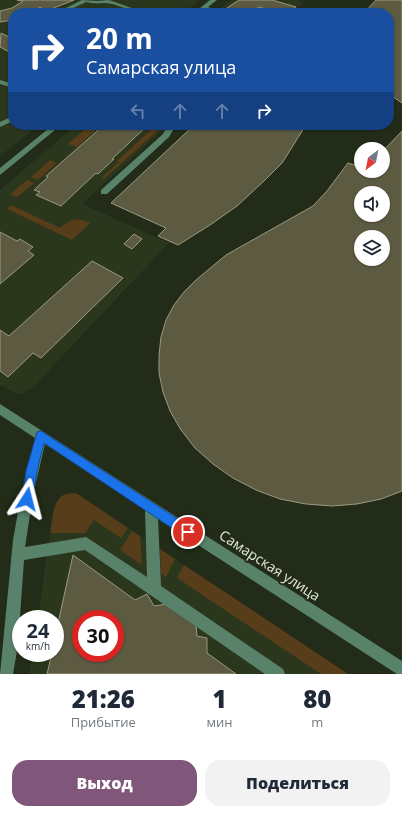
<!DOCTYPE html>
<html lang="ru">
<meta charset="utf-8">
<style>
:root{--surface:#fff;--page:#f2f2f3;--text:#1f2937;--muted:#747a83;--accent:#80577b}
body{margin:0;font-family:"Open Sans",sans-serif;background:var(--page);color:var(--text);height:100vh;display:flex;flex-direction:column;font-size:15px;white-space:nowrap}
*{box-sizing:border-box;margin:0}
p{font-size:13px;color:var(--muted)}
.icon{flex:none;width:22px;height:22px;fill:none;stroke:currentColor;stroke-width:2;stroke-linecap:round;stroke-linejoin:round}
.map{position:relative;height:674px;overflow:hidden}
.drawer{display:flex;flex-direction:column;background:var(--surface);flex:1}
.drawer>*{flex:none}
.guide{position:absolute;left:8px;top:8px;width:386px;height:122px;border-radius:16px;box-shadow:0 1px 3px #0004;background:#1a4fa0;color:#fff;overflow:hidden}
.needle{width:26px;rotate:212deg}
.controls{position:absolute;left:354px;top:142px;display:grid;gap:8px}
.controls a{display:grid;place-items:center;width:36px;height:36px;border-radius:50%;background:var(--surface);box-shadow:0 1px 3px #0004;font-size:20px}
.speed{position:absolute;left:12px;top:610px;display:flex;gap:8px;font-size:20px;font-weight:700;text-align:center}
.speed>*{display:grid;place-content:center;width:52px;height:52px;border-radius:50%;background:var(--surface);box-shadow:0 1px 3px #0004;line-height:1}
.speed small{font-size:10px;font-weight:400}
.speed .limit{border:6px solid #d22;background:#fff;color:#111}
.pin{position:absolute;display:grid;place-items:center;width:34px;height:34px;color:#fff;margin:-17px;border:2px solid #fff;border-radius:50%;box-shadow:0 1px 4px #0007}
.me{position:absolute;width:44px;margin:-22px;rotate:9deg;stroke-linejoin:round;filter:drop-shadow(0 0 3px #0008)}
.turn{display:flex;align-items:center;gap:14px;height:84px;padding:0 12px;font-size:18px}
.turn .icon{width:52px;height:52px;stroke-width:2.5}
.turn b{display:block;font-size:28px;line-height:34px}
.lanes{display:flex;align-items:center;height:38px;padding:0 12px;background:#0003;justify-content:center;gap:20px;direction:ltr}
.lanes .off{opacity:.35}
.eta{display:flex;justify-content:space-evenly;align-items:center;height:68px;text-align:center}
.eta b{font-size:24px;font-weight:800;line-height:28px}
.button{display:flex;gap:8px;margin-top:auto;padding:8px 12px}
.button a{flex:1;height:46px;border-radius:16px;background:var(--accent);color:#fff;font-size:16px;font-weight:800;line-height:46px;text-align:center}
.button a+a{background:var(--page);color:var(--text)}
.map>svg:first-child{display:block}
.built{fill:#2b371d;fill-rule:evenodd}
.green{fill:#583d1a}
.building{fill:#5d5a42;stroke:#9c997f;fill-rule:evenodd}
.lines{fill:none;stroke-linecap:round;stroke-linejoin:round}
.minor{fill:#58826a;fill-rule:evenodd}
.route{fill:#1a73e8;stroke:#114b97}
.labels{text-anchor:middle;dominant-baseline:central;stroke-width:4;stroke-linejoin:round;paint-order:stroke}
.near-street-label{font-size:14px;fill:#e1e7db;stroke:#222c18}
</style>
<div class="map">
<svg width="402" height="674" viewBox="0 0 402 674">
<rect width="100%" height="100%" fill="#222c18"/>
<g class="built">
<polygon points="0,0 200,0 183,13 13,13 13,125 39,125 0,156"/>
<polygon points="231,0 295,0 304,2 291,13 214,13"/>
<polygon points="76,125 168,125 82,204 169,243 34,386 24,393 17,394 0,385 0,190"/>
<path d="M 76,493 L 348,674 L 29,674 L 33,653 L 55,653 L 55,619 L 38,619 L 52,517 L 58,501 L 65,494 ZM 81,619 L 115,619 L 115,653 L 81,653 Z"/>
</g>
<g class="green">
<polygon points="90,125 101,125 77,147 68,144"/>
<polygon points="151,125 164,125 104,179 101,178 119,162 117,161 154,127"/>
<polygon points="50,160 57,163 38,180 31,177"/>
<polygon points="27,180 34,183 17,197 10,194"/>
<path d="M 11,205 L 60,228 C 71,219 76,217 90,223 L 72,240 L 7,209 Z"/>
<path d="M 76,493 L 128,528 L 121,538 L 94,520 L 85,533 L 51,533 C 52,522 52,498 66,494 C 69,493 73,494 76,493 Z"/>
<polygon points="132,531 140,536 142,565 120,550"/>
<polygon points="160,549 175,559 166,577 161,573"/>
<polygon points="184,565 348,674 321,674 177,578"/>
</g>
<g class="building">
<polygon points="17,0 74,0 46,11 40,7 31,13 13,13 13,20 0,22 0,11 12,8 23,1"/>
<polygon points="239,0 272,0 296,7 289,13 273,13 268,12 270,10 259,7 250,13 242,11 240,12 227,8"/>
<polygon points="376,0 402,0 402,103 389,94 389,13 364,13"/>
<polygon points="1,33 13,39 13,54 0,47"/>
<polygon points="104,125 148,125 112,159 114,159 98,174 96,173 61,206 36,195 40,192 34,190 48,177 46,176"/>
<polygon points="183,125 306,125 282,163 264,181 237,206 210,225 178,245 158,236 166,228 111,203 191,128"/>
<path d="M 402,131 L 402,491 L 381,499 L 357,504 L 332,506 L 306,504 L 280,499 L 256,490 L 233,478 L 213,464 L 195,448 L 181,430 L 170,411 L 163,392 L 159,373 L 159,355 L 161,337 L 166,320 L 174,305 L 184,292 L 196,280 L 226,255 L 313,206 L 327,191 L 348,163 L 361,167 L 361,171 L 383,171 L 383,151 ZM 361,193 L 383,193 L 383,215 L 361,215 ZM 361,237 L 383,237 L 383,259 L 361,259 Z"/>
<polygon points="0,232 17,241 20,239 33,247 28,251 34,255 0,284"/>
<polygon points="134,234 142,239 132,249 124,244"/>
<polygon points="92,261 123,278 41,358 33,353 8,377 0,371 0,330 9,336"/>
<path d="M 73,555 L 135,600 L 147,594 L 154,606 L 167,604 L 196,625 L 197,636 L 207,638 L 207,653 L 236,674 L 47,674 L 52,653 L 55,653 L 55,637 ZM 81,619 L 115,619 L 115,653 L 81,653 Z"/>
</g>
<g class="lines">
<g class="minor">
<path d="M 82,0 L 97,1 L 109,0 L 146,13 C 131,13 117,3 105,3 C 97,3 94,4 86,2 L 65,12 L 60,11 Z"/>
<polygon points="210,0 217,0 208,7 226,13 216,13 205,10 201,13 194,13"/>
<polygon points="0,80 13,84 13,88 0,84"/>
<polygon points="13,116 13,121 0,127 0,122"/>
<polygon points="53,125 61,125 0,175 0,168"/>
<polygon points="168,125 176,125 169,137 107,194 101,194 101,190 163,134"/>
<path d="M 0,404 L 402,661 L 402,674 L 397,674 L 158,519 L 161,586 L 283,669 L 285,674 L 265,674 L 85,550 L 24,560 L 18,645 L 13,674 L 0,674 L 13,540 L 21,495 L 35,438 L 0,415 ZM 45,444 L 145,510 L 147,577 L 86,537 L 25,547 L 33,495 Z"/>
</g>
</g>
<polygon class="route" points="41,431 192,528 194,532 192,536 188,538 184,536 44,443 37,471 33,499 31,503 27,504 23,503 22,499 26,471 36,436 37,432"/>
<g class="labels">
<g class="near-street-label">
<text transform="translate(270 565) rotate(33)">Самарская улица</text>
</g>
</g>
</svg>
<div class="controls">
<a><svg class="needle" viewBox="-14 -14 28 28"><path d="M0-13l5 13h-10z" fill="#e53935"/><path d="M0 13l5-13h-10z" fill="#747a83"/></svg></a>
<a><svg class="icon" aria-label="sound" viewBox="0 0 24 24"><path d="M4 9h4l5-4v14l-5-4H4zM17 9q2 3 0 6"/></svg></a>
<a><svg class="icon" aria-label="layers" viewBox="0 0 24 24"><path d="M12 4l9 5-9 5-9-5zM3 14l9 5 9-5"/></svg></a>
</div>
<div class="speed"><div>24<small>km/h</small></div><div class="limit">30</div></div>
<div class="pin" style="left:188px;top:532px;background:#d93025"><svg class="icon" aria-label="arrive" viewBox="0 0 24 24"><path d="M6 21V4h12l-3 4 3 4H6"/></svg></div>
<svg class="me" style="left:27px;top:499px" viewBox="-20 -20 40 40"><path d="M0-17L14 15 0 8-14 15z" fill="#1a73e8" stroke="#fff" stroke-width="4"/></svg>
<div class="guide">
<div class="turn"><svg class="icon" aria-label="right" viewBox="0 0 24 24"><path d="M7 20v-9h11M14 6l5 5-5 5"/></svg><div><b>20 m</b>Самарская улица</div></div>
<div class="lanes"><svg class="icon off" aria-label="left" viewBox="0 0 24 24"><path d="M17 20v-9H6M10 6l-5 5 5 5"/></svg><svg class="icon off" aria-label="ahead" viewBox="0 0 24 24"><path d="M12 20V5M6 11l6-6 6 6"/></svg><svg class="icon off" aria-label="ahead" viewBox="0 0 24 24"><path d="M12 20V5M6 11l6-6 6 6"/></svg><svg class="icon" aria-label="right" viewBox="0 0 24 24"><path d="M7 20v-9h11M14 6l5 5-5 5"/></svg></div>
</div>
</div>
<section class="drawer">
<div class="eta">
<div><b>21:26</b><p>Прибытие</p></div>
<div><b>1</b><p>мин</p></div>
<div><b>80</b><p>m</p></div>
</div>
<div class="button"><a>Выход</a><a>Поделиться</a></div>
</section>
